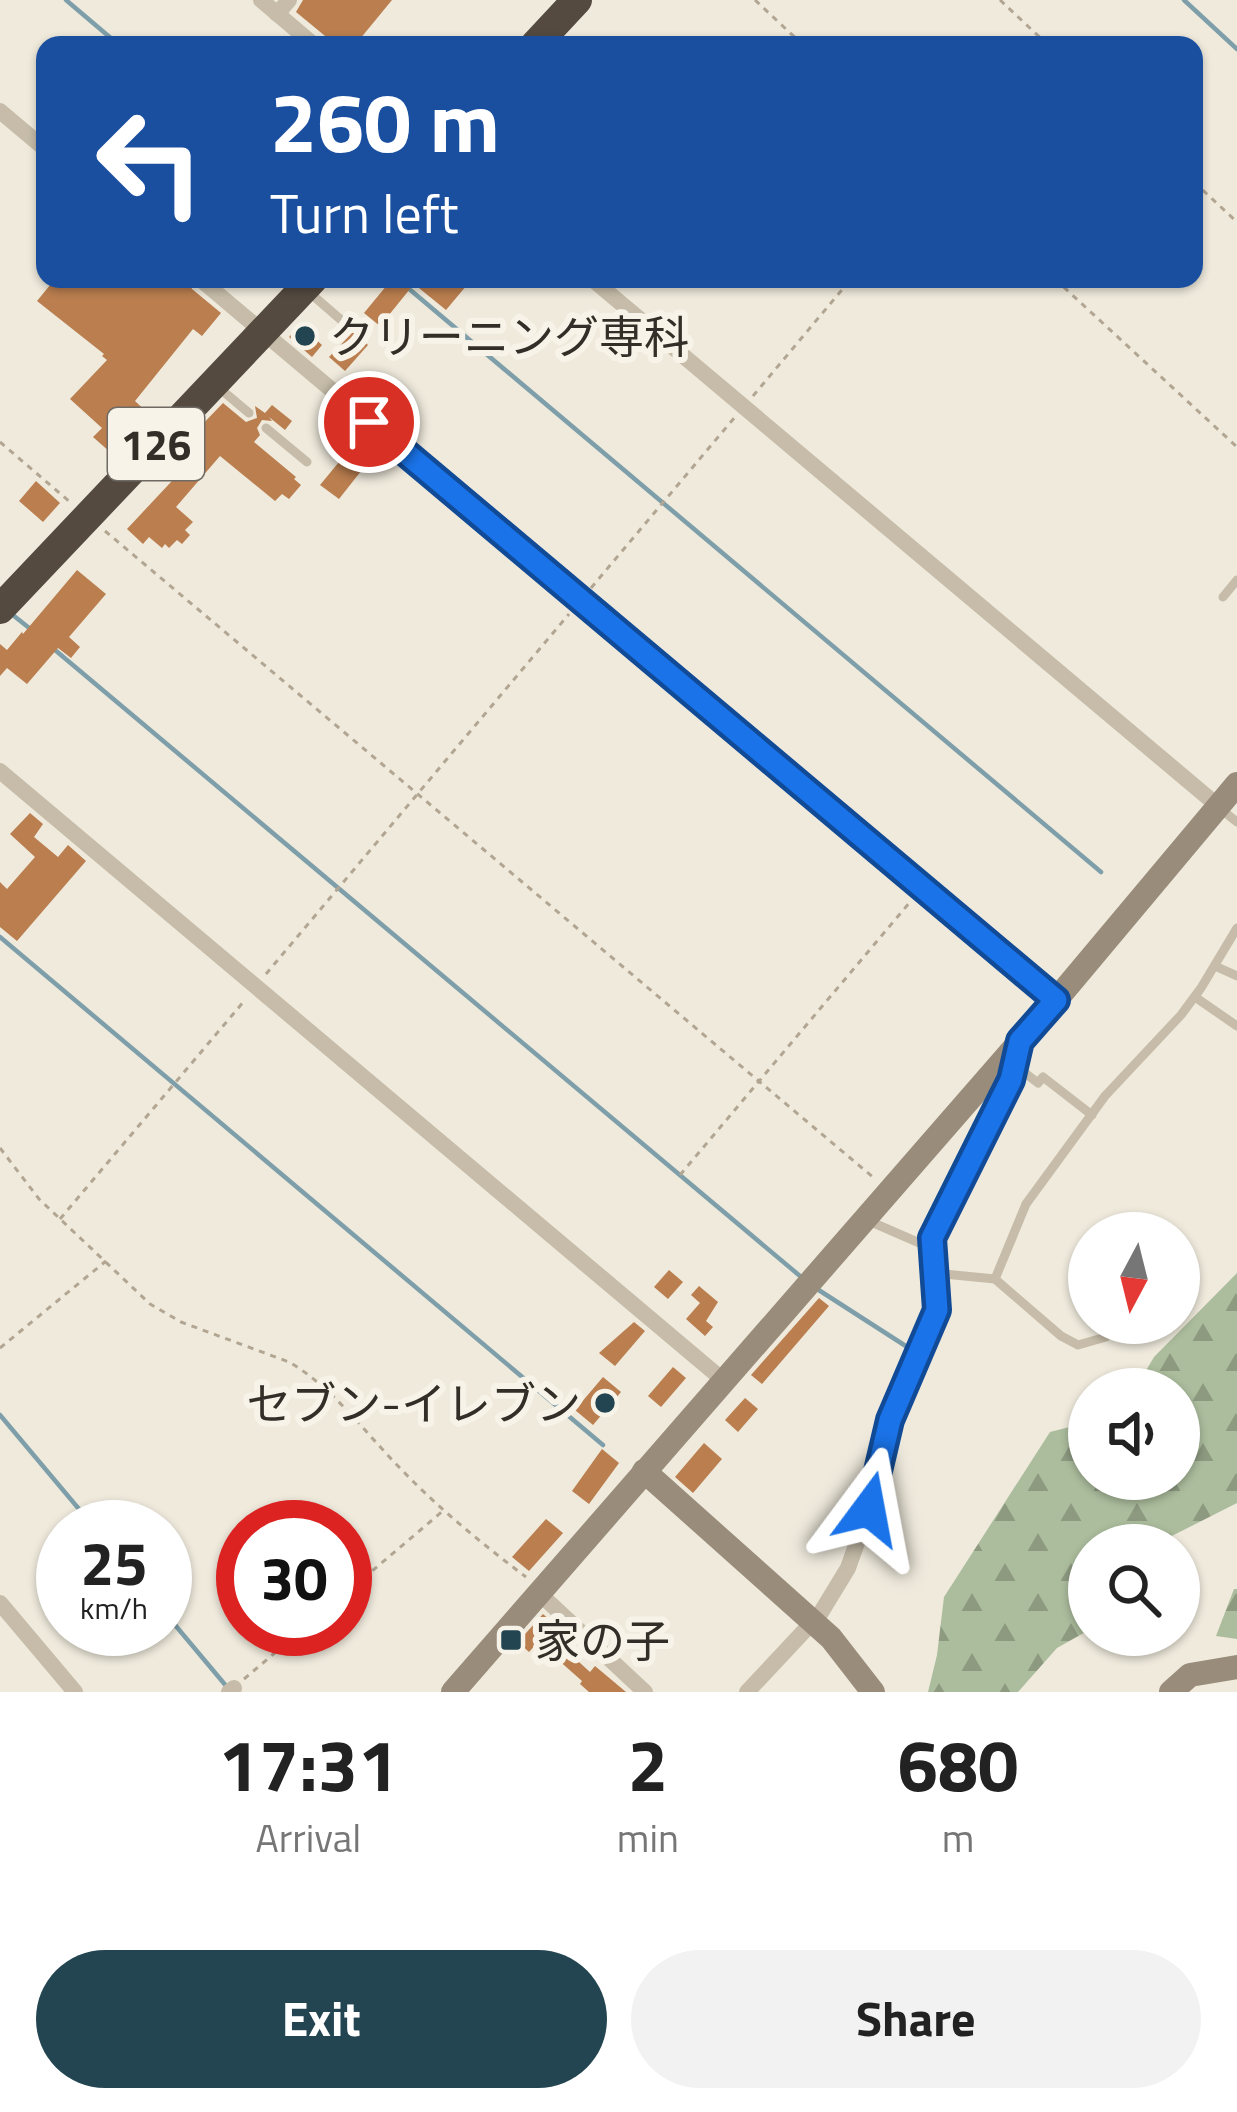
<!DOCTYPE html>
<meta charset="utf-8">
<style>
:root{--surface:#fff;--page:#f2f2f2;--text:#222;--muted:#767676;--accent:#224551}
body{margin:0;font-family:"Titillium Web","Noto Sans JP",sans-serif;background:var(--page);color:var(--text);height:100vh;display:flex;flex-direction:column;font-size:45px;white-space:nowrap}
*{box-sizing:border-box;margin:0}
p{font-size:39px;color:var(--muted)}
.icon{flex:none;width:66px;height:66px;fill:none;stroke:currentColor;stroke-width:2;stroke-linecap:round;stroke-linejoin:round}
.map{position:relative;height:1692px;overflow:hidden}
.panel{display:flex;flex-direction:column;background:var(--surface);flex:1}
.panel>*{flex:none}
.top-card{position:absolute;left:36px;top:36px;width:1167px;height:252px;border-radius:24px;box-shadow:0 3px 9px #0004;background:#1a4fa0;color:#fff;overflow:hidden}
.needle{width:78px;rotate:187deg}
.buttons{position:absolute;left:1068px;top:1212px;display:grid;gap:24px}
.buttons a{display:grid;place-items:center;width:132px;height:132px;border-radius:50%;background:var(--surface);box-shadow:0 3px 9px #0004;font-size:60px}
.speed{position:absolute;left:36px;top:1500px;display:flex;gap:24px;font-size:60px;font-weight:700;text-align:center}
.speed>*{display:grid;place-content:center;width:156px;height:156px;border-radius:50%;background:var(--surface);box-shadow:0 3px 9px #0004;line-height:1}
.speed small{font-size:30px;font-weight:400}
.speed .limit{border:18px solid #d22;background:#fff;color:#111}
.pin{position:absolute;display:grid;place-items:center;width:102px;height:102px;color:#fff;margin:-51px;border:6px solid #fff;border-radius:50%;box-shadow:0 3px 12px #0007}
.me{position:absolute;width:132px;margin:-66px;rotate:13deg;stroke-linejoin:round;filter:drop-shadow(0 0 9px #0008)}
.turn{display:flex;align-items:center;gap:42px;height:252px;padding:0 36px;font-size:54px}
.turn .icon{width:156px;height:156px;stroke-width:2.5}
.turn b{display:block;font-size:84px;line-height:102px}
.eta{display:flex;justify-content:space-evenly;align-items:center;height:204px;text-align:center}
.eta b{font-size:72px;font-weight:700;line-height:84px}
.action{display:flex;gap:24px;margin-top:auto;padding:24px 36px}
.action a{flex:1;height:138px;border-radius:72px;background:var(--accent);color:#fff;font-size:48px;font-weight:700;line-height:138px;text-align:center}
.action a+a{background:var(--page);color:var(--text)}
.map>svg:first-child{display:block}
.forest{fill:url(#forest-firs)}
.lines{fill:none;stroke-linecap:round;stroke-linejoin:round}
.stream{stroke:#7e9fa9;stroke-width:4.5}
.building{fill:#ba7e4f}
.path{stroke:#b2a693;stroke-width:3;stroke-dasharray:6 6;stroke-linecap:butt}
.lane{stroke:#c6bca9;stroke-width:9}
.street{stroke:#c6bca9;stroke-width:16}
.secondary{stroke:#998c7b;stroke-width:24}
.highway{stroke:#544a40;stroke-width:30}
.route-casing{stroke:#114b97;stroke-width:30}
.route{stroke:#1a73e8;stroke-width:21}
.poi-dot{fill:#224551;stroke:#f7f3e8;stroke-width:4.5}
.labels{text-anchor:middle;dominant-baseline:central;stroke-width:12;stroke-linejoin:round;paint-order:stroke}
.shield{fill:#f7f3e8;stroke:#6e6962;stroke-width:3}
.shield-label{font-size:42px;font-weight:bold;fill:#342e28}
.poi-label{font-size:45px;fill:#342e28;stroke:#f7f3e8;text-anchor:start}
</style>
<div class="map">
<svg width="1237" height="1692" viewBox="0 0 1237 1692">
<defs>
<pattern id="forest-firs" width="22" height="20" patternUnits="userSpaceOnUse" patternTransform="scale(3)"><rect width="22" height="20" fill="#acbd9d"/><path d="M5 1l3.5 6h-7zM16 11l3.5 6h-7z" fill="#8d9a80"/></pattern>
</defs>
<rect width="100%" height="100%" fill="#efeadc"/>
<g class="forest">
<polygon points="1237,1273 1237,1503 1154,1545 1089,1545 1089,1630 1057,1648 1018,1692 928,1692 937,1655 944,1597 1050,1432 1089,1422 1089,1479 1179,1479 1179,1389 1135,1389 1154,1357"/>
<polygon points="1234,1589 1237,1589 1237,1639 1216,1636"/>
</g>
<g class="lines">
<g class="stream">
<polyline points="66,0 119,45"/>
<polyline points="1184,0 1237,49"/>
<polyline points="408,288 1101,872"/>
<polyline points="9,612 33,631"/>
<polyline points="55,650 800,1276"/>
<polyline points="0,937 603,1445"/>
<polyline points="814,1287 915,1352"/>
<polyline points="0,1415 94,1527"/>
<polyline points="165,1613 227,1687"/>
</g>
</g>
<g class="building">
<polygon points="303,0 392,0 355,45 336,45 296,12"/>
<polygon points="55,279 188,279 192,289 221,313 202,336 193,329 135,401 151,416 121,447 118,444 110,452 93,437 102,428 70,399 107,360 102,356 104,354 37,301"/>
<polygon points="392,279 472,279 446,310 414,284 380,326 364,313"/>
<polygon points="300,325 322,345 312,357 289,337"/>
<polygon points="353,332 368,345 345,371 329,357"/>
<polygon points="223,403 246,422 257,418 255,406 265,413 272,405 292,421 285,430 269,417 272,421 262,420 257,428 260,435 254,442 296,477 294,479 301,485 289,499 282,494 275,501 220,456 176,507 193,522 185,530 190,535 182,544 177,540 169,548 165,544 162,548 149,537 143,544 127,529 185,467 183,465 203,441 194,433"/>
<polygon points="363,433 380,447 339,499 320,485"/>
<polygon points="36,481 60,503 43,522 19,501"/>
<polygon points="77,570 106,594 69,637 80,647 71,658 58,648 27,684 7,668 0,676 0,644 7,650 22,632 23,634"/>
<polygon points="30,813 43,824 34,837 58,857 68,845 86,861 17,941 0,927 0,882 7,889 35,857 10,834"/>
<polygon points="669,1270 683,1282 668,1299 654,1287"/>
<polygon points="699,1286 718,1302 706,1321 713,1327 705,1336 686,1319 700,1303 691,1295"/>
<polygon points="819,1298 829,1306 762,1384 751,1375"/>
<polygon points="634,1322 645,1331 615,1366 599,1353"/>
<polygon points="673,1367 686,1378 661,1407 648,1396"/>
<polygon points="603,1377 621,1392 593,1425 575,1410"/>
<polygon points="745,1398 758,1409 738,1432 725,1420"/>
<polygon points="704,1443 722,1459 693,1493 675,1477"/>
<polygon points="602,1449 619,1463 589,1504 572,1491"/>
<polygon points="546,1519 563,1533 529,1571 512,1557"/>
<polygon points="543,1614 554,1624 546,1632 590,1672 595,1666 626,1692 589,1692 580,1684 582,1681 538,1642 529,1652 518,1642"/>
</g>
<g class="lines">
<g class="path">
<polyline points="755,0 803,45"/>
<polyline points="1000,0 1048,45"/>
<polyline points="1194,182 1237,222"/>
<polyline points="1055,279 1237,447"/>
<polyline points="753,396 851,279"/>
<polyline points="0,442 70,502"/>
<polyline points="105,531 874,1178"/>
<polyline points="591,588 735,417"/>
<polyline points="266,974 569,614"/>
<path d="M 0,1148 L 39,1199 L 150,1304 L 181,1322 L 289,1362 C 332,1387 363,1430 398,1466 C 437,1507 481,1543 526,1577"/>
<polyline points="680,1175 910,902"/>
<polyline points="60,1219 245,1000"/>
<polyline points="0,1348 106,1261"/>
<polyline points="345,1594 444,1510"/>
<polyline points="244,1679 303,1629"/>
</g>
<g class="lane">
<polyline points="310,293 347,325"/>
<polyline points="218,387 249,413"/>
<polyline points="266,428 307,462"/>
<polyline points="1223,597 1237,580"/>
<polyline points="1218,807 1237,822"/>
<polyline points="1215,966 1237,976"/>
<polyline points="1195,997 1237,1026"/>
<polyline points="1016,1066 1038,1083 1043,1077 1092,1115"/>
<polyline points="869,1221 931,1248"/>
<polyline points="934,1273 995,1279 1061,1336 1078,1345 1106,1337"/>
<polyline points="995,1279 1026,1204 1105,1096 1181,1015 1201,988 1237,928"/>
</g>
<g class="street">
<polyline points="261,0 314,45"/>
<polyline points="277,14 289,0"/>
<polyline points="0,111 45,149"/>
<polyline points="200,279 1056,1000"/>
<polyline points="592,279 1218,806"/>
<polyline points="0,771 723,1380"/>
<polyline points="539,1593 645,1692"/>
<polyline points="0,1603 75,1692"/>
<polyline points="229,1692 234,1688"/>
<polyline points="747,1692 820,1614 848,1568 869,1509 890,1420 937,1311 932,1238 1011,1080 1019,1046"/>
</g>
<g class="secondary">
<polyline points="644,1471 831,1638 873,1692"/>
<polyline points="453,1692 1056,1000 1237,784"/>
<polyline points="1171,1692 1190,1675 1237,1667"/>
</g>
<g class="highway">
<polyline points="535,45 577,0"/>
<polyline points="0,609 313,279"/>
</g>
</g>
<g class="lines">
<defs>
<polyline id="route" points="369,422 1056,1000 1020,1041 1011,1080 932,1238 937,1310 890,1420 869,1509"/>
</defs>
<use href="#route" class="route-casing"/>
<use href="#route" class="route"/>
</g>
<g class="poi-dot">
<circle cx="305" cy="336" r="12"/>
<circle cx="605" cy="1403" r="12"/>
<rect x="499" y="1628" width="24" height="24" rx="6"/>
</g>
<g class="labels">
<rect class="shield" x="108" y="408" width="96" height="72" rx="9"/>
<g class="shield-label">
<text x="156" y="444">126</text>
</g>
<g class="poi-label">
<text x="329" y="336">クリーニング専科</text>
<text x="581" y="1403" text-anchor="end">セブン-イレブン</text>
<text x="535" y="1640">家の子</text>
</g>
</g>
</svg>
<div class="buttons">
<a><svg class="needle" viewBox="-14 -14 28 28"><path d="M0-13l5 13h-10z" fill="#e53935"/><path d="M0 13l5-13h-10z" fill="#767676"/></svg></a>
<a><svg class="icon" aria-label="sound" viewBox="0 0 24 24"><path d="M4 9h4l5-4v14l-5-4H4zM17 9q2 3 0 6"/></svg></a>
<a><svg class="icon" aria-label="search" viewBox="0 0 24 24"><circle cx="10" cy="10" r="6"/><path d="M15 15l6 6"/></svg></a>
</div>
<div class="speed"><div>25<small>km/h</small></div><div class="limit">30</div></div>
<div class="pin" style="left:369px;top:422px;background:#d93025"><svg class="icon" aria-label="arrive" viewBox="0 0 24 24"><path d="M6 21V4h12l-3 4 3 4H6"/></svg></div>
<svg class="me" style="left:869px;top:1509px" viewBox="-20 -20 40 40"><path d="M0-17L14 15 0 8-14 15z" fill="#1a73e8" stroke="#fff" stroke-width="4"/></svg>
<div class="top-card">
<div class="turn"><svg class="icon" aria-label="left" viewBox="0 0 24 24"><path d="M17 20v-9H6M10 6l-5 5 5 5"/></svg><div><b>260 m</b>Turn left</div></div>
</div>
</div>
<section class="panel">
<div class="eta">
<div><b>17:31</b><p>Arrival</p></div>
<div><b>2</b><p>min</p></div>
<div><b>680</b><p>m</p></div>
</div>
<div class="action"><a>Exit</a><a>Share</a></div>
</section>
